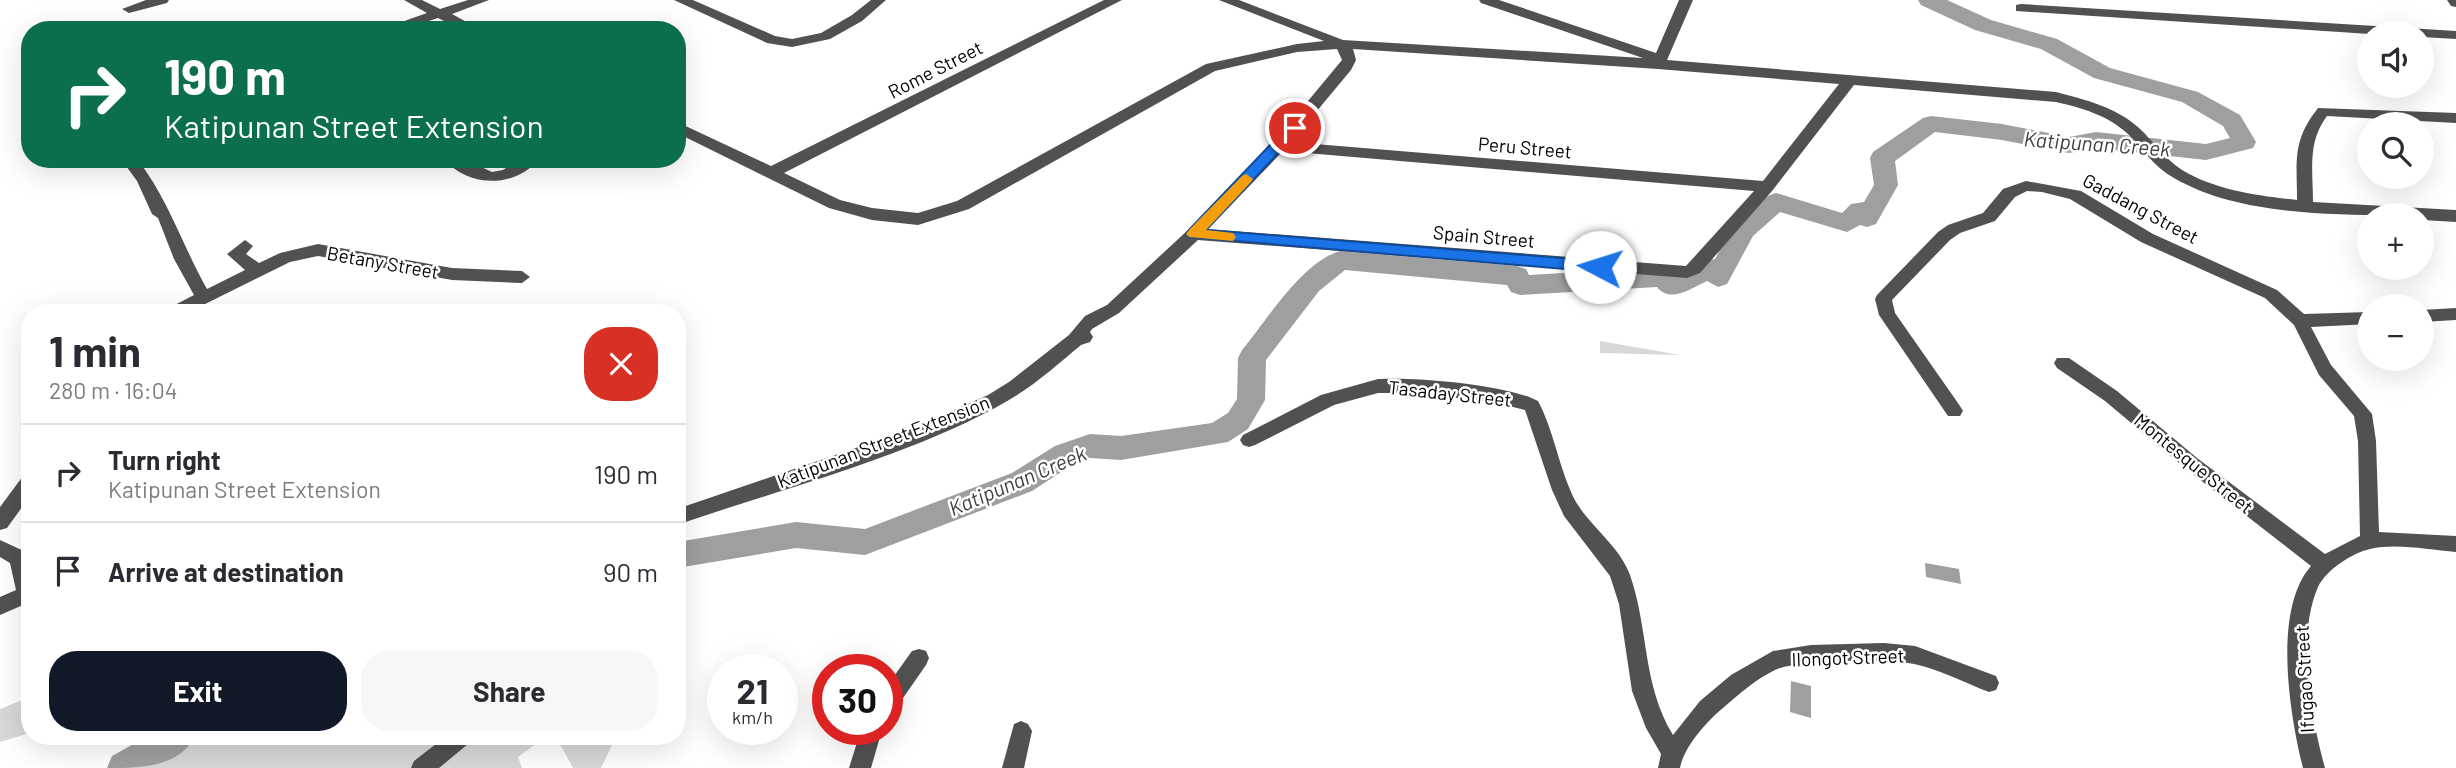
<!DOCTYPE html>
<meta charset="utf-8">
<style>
:root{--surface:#fff;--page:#f7f7f7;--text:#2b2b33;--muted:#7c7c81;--line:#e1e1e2;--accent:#111827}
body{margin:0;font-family:Barlow,sans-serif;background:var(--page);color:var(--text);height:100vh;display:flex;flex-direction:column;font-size:26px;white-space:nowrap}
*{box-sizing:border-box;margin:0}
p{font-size:23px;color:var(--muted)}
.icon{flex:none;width:38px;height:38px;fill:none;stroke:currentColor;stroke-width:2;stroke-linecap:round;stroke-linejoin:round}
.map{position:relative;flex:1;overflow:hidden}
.sheet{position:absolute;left:21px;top:304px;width:665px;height:441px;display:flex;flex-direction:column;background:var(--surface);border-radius:28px;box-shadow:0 7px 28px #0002}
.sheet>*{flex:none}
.guide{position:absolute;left:21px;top:21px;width:665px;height:147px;border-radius:28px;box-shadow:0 7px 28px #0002;background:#0b6e4f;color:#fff;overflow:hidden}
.fabs{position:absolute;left:2357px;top:21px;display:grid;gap:14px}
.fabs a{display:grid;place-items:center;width:77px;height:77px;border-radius:50%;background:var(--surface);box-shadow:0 7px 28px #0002;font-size:35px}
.speed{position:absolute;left:707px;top:654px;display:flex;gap:14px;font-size:35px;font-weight:700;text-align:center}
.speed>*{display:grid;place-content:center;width:91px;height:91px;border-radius:50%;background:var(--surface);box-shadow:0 7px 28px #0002;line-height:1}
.speed small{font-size:18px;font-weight:400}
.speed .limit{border:10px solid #d22;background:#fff;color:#111}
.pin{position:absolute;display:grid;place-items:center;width:60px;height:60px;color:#fff;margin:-30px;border:4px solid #fff;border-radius:50%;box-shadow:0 2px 7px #0007}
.me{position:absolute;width:77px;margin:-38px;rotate:275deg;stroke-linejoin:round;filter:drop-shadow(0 0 5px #0008)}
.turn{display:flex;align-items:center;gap:24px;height:147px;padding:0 28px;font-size:32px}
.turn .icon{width:91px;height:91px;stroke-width:2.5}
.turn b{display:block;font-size:49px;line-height:60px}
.round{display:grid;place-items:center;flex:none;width:74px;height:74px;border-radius:28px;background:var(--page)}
.summary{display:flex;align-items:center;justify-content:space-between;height:119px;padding:0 28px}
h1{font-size:42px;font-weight:700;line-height:52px}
.cta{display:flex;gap:14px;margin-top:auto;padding:14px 28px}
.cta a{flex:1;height:80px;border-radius:28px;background:var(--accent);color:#fff;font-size:28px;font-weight:700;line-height:80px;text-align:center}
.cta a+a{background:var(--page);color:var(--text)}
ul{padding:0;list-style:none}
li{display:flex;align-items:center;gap:21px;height:98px;padding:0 28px;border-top:2px solid var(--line)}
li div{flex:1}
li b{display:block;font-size:26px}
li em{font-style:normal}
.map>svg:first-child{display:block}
.green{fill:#d8d8d8}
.water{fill:#9f9f9f}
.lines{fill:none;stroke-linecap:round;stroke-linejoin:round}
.river{fill:#9f9f9f;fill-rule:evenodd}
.minor{fill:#515151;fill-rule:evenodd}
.route{fill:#1a73e8;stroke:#114b97;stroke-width:2}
.slow{fill:#f59e0b}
.labels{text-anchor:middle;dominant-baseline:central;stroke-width:5;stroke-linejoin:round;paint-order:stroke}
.street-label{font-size:19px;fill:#000;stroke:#fff}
.water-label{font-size:21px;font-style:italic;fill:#404040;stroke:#fff}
</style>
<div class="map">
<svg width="2456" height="768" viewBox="0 0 2456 768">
<rect width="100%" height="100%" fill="#fff"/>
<g class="green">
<polygon points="1600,341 1680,355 1600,353"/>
<polygon points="30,697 30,733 0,742 0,709"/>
<polygon points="197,737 452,737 413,768 119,768"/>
<polygon points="471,737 545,737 518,757 522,768 430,768"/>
<polygon points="548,737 616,737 601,768 573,768 561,746"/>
</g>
<g class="water">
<polygon points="1925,563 1959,569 1961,584 1926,577"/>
<polygon points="1791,681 1811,686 1811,718 1790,712"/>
</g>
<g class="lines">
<g class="river">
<path d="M 1918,0 L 1947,0 L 1991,20 L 2057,39 L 2110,68 L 2198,92 L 2240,115 L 2256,142 L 2253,148 L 2206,160 L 2096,148 L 2069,153 L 2002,140 L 1935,132 L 1895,161 L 1898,185 L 1876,224 L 1867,227 L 1860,225 L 1847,232 L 1780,212 L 1753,236 L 1727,284 L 1718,287 L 1707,281 C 1692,288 1670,304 1657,287 L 1520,295 L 1511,292 L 1507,285 L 1345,270 L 1319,291 L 1266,360 L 1265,400 L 1248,429 L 1228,442 L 1121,460 L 1090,458 L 1075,463 L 1032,491 L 865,555 L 796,548 L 677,568 L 677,542 L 796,522 L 865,529 L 1012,473 L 1055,446 L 1090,434 L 1121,436 L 1212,423 L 1228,413 L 1237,399 L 1238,358 L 1242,350 C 1267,320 1302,262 1340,251 L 1517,266 L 1526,269 L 1529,275 L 1664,267 L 1676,273 L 1703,261 L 1715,259 C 1729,234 1746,202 1776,193 L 1842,213 L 1851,204 L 1864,202 L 1874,185 L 1870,158 L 1873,152 L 1923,118 L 1931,116 L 2002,124 L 2069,137 L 2096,132 L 2206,144 L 2230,138 L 2223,126 L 2182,102 L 2094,78 L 2041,49 L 1975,30 L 1921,5 Z"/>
<path d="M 146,737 L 194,737 C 179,768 138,768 107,768 L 112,756 Z"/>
</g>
<g class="minor">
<polygon points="146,0 169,0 167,3 129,13 122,9"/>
<polygon points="404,0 422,0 440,9 468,0 489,0 452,14 481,30 462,30 438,18 401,30 379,30 427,13"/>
<polygon points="674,0 693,0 775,36 792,39 821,33 852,15 871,0 886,0 862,21 830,39 792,47 767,43"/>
<path d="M 1104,0 L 1122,0 L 784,173 L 840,200 L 872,208 L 918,213 L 957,201 L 1206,64 L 1297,44 L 1324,41 L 1219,0 L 1239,0 L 1343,40 L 1643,58 L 1481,3 L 1479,0 L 1499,0 L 1656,53 L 1679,0 L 1693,0 L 1667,60 L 2056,92 C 2086,100 2116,107 2139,128 C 2154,142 2165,159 2182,170 C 2215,190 2259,196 2297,200 C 2297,160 2292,141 2318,108 L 2456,113 L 2456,123 L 2327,116 C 2307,142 2313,171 2313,202 L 2456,210 L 2456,222 L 2422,220 L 2422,215 C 2348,215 2242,218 2174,178 C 2155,168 2143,149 2128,134 C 2107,115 2082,108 2056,102 L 1854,85 L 1772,191 L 1700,273 L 1687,278 L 1198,240 L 1119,313 L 1092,329 L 1090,332 L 1093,337 L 1090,342 L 1081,345 C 1058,364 1035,385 1009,400 C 913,456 783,488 677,525 L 677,509 L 911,429 L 988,395 L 1009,382 L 1069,335 L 1085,316 L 1107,305 L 1188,230 L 1274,142 L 1342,60 L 1337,49 L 1297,52 L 1215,71 L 969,209 L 918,225 L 872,220 L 829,208 L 677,133 L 677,122 L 771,166 ZM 1353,49 L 1658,69 L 1839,84 L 1763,181 L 1291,142 L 1351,70 L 1356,60 ZM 1283,151 L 1754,191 L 1686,266 L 1208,229 Z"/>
<polygon points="2447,0 2456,0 2456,7 2451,6"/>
<polygon points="2021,4 2456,31 2456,39 2422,37 2422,33 2370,34 2016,11 2016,5"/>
<path d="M 121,159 L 137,159 C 168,198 182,245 207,289 L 245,270 L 227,254 L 245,240 L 253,246 L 246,254 L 259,263 L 280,253 L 318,244 L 452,268 L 522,271 L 530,277 L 522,283 L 452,280 L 318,256 L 290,262 L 187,313 L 165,313 L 167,309 L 194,295 L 174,259 L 158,218 L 152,214 L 137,181 Z"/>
<path d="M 444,159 L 464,159 L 492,172 L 503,170 L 520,159 L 539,159 C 516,188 468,188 444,159 Z"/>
<path d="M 2026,181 L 2081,191 L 2153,234 L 2277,290 L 2304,314 L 2370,312 L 2370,324 L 2311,327 L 2331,365 L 2372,414 L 2376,441 L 2379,532 L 2456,536 L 2456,552 C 2429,550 2397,543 2370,549 C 2352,553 2326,570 2318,587 C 2296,637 2311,717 2325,768 L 2303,768 C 2290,716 2272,610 2311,566 L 2185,468 L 2105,401 L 2057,368 L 2054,363 L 2057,358 L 2069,358 L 2117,391 L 2197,458 L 2325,554 L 2360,536 L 2358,441 L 2354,416 L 2319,375 L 2294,325 L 2265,298 L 2141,242 L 2070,199 L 2042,192 L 2027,191 L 2015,197 L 1995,221 L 1960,233 L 1950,240 L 1892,300 L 1895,313 L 1960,406 L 1963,411 L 1960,416 L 1948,416 L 1879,315 L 1875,299 L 1877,295 L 1938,232 L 1948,225 L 1983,213 L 2003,189 Z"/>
<polygon points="2456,308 2456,320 2422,322 2422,310"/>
<path d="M 1378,379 C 1416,377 1505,384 1538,401 C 1555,433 1559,470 1576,502 C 1591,527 1620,547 1630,575 C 1649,630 1642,684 1673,735 L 1700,701 L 1731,675 L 1773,651 L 1811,645 L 1884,643 L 1915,646 L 1996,676 L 1999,683 L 1996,690 L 1989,692 C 1965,683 1939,669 1914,664 C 1887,659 1798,659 1775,670 C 1756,679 1739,694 1723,708 C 1706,722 1684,747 1680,768 L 1658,768 L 1661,754 L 1646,728 L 1632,691 L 1619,604 L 1610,576 L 1564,516 L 1552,490 L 1525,410 L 1493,402 L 1412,393 L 1378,393 L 1334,405 L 1255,445 L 1249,447 L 1243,445 L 1240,440 L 1243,435 L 1321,395 Z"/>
<polygon points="30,473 30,496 7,528 0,530 0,507 23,476"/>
<polygon points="0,540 26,552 30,563 30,602 0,615 0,597 16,590 10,563 0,557"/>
<polygon points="919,649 926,651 929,658 926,665 894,711 887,714 887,686 912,651"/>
<polygon points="1021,721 1028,724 1032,731 1024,768 1002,768 1014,724"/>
<polygon points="861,730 882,730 871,768 849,768"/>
<polygon points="445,737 472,737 468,744 439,768 411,768 414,761"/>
</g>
</g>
<polygon class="route" points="1295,123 1301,128 1299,131 1206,230 1600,261 1607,267 1600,272 1189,237 1186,234 1189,230 1290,124"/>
<polygon class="slow" points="1246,174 1253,179 1251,182 1206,230 1233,233 1236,237 1233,241 1189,237 1186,234 1189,230 1242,176"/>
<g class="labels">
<g class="street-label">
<text transform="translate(935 69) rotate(-27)">Rome Street</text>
<text transform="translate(1525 147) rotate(5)">Peru Street</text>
<text transform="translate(2141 208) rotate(28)">Gaddang Street</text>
<text transform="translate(1484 236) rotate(5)">Spain Street</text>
<text transform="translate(383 262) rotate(10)">Betany Street</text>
<text transform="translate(1450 393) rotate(6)">Tasaday Street</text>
<text transform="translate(883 441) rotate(-21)">Katipunan Street Extension</text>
<text transform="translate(2194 463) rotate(39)">Montesque Street</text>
<text transform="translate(1848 657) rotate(-2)">Ilongot Street</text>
<text transform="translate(2304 679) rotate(-93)">Ifugao Street</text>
</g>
<g class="water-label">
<text transform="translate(2097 143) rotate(4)">Katipunan Creek</text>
<text transform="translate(1017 480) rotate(-23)">Katipunan Creek</text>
</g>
</g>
</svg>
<div class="fabs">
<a><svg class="icon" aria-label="sound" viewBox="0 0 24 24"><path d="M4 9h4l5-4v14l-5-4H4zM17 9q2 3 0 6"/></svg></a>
<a><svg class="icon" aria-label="search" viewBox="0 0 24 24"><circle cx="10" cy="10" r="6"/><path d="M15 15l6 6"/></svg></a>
<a>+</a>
<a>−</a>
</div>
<div class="speed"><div>21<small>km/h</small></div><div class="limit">30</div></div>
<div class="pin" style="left:1295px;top:128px;background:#d93025"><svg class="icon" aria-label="arrive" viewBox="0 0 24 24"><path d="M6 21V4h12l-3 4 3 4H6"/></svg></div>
<svg class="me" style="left:1600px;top:267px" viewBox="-20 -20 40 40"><circle r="19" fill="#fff"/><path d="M0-13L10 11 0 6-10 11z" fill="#1a73e8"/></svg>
<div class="guide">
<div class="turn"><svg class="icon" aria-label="right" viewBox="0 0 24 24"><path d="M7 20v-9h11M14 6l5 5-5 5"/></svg><div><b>190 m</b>Katipunan Street Extension</div></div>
</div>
<section class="sheet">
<div class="summary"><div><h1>1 min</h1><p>280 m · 16:04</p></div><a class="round" style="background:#d93025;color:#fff"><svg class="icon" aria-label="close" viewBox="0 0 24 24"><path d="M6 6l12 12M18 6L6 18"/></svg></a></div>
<ul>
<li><svg class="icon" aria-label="right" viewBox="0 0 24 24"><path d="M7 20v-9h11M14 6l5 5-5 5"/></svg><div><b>Turn right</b><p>Katipunan Street Extension</p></div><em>190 m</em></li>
<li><svg class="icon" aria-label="arrive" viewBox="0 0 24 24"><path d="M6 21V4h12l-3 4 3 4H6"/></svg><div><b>Arrive at destination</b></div><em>90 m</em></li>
</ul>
<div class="cta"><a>Exit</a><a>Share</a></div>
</section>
</div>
